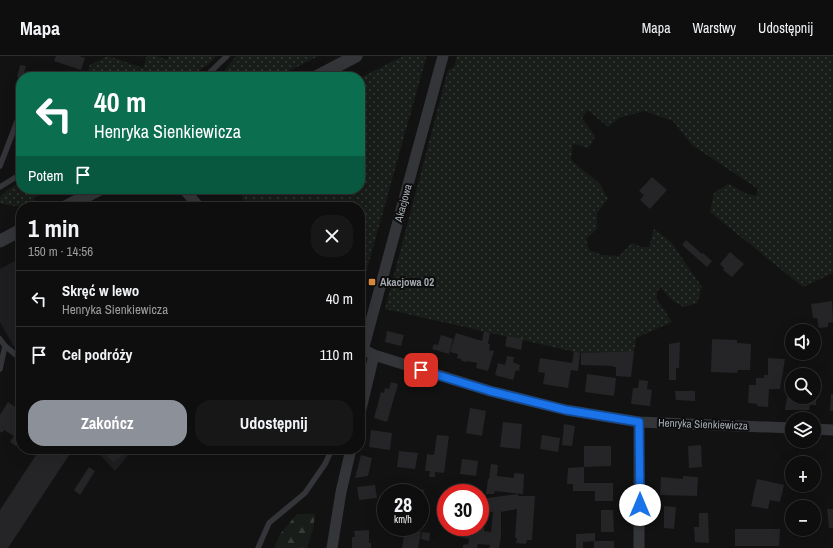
<!DOCTYPE html>
<html lang="pl">
<meta charset="utf-8">
<style>
:root{--surface:#0e0e0e;--page:#171717;--text:#f1f3f6;--muted:#9b9c9e;--line:#2e2e2e;--accent:#8c9099}
body{margin:0;font-family:"Archivo Narrow",sans-serif;background:var(--page);color:var(--text);height:100vh;display:flex;flex-direction:column;font-size:15px;white-space:nowrap}
*{box-sizing:border-box;margin:0}
p{font-size:13px;color:var(--muted)}
.icon{flex:none;width:22px;height:22px;fill:none;stroke:currentColor;stroke-width:2;stroke-linecap:round;stroke-linejoin:round}
.map{position:relative;flex:1;overflow:hidden}
.panel{position:absolute;left:16px;top:146px;width:349px;height:252px;display:flex;flex-direction:column;background:var(--surface);border-radius:16px;box-shadow:0 4px 16px #0002,0 0 0 1px var(--line)}
.panel>*{flex:none}
.hud{position:absolute;left:16px;top:16px;width:349px;height:122px;border-radius:16px;box-shadow:0 4px 16px #0002,0 0 0 1px var(--line);background:#0b6e4f;color:#fff;overflow:hidden}
.buttons{position:absolute;left:785px;top:268px;display:grid;gap:8px}
.buttons a{display:grid;place-items:center;width:36px;height:36px;border-radius:50%;background:var(--surface);box-shadow:0 4px 16px #0002,0 0 0 1px var(--line);font-size:20px}
.speed{position:absolute;left:377px;top:428px;display:flex;gap:8px;font-size:20px;font-weight:700;text-align:center}
.speed>*{display:grid;place-content:center;width:52px;height:52px;border-radius:50%;background:var(--surface);box-shadow:0 4px 16px #0002,0 0 0 1px var(--line);line-height:1}
.speed small{font-size:10px;font-weight:400}
.speed .limit{border:6px solid #d22;background:#fff;color:#111}
.pin{position:absolute;display:grid;place-items:center;width:34px;height:34px;color:#fff;margin:-17px;border-radius:8px;box-shadow:0 2px 6px #0006}
.me{position:absolute;width:44px;margin:-22px;rotate:0deg;stroke-linejoin:round;filter:drop-shadow(0 0 3px #0008)}
.turn{display:flex;align-items:center;gap:14px;height:84px;padding:0 12px;font-size:18px}
.turn .icon{width:52px;height:52px;stroke-width:2.5}
.turn b{display:block;font-size:28px;line-height:34px}
.then{display:flex;align-items:center;height:38px;padding:0 12px;background:#0003;gap:8px;font-size:15px}
.round{display:grid;place-items:center;flex:none;width:42px;height:42px;border-radius:16px;background:var(--page)}
.overview{display:flex;align-items:center;justify-content:space-between;height:68px;padding:0 12px}
h1{font-size:24px;font-weight:700;line-height:30px}
.action{display:flex;gap:8px;margin-top:auto;padding:8px 12px}
.action a{flex:1;height:46px;border-radius:16px;background:var(--accent);color:#fff;font-size:16px;font-weight:700;line-height:46px;text-align:center}
.action a+a{background:var(--page);color:var(--text)}
ul{padding:0;list-style:none}
li{display:flex;align-items:center;gap:12px;height:56px;padding:0 12px;border-top:1px solid var(--line)}
li div{flex:1}
li b{display:block;font-size:15px}
li em{font-style:normal}
header{display:flex;align-items:center;gap:24px;box-sizing:border-box;height:56px;padding:0 20px;background:var(--surface);border-bottom:1px solid var(--line)}
header strong{font-size:19px}
nav{display:flex;gap:22px;margin-inline-start:auto;font-size:14px}
.map>svg:first-child{display:block}
.built{fill:#1e1e20}
.grass{fill:url(#grass-dots)}
.forest{fill:url(#forest-firs)}
.building{fill:#252527}
.lines{fill:none;stroke-linecap:round;stroke-linejoin:round}
.service{stroke:#333538;stroke-width:5.5}
.minor{stroke:#333538;stroke-width:11}
.tertiary{stroke:#333538;stroke-width:13}
.route-casing{stroke:#114b97;stroke-width:10}
.route{stroke:#1a73e8;stroke-width:7}
.poi-dot{fill:#de8b3f;stroke:#0d0d0e;stroke-width:1.5}
.labels{text-anchor:middle;dominant-baseline:central;stroke-width:4;stroke-linejoin:round;paint-order:stroke}
.street-label{font-size:11px;fill:#a5abb2;stroke:#0d0d0e}
.poi-label{font-size:11px;font-weight:bold;fill:#a5abb2;stroke:#0d0d0e;text-anchor:start}
</style>
<header>
<strong>Mapa</strong>
<nav><a>Mapa</a><a>Warstwy</a><a>Udostępnij</a></nav>
</header>
<div class="map">
<svg width="833" height="492" viewBox="0 0 833 492">
<defs>
<pattern id="grass-dots" width="8" height="8" patternUnits="userSpaceOnUse"><rect width="8" height="8" fill="#191d19"/><path d="M2 2h.1M6 6h.1" fill="none" stroke="#373b38" stroke-width="1.8" stroke-linecap="round"/></pattern>
<pattern id="forest-firs" width="22" height="20" patternUnits="userSpaceOnUse"><rect width="22" height="20" fill="#191d19"/><path d="M5 1l3.5 6h-7zM16 11l3.5 6h-7z" fill="#373b38"/></pattern>
</defs>
<rect width="100%" height="100%" fill="#121213"/>
<g class="built">
<polygon points="143,145 164,151 115,151 123,147"/>
<polygon points="21,202 21,303 0,266 0,213"/>
<polygon points="95,393 133,393 115,415"/>
</g>
<g class="grass">
<polygon points="108,0 143,12 147,0 156,0 167,4 169,0 216,0 209,8 189,21 86,21 90,9"/>
<polygon points="236,0 318,0 277,21 217,21 225,14"/>
<polygon points="403,0 426,0 426,2 360,238 360,151 242,151 242,138 237,133 360,133 360,22"/>
<polygon points="457,0 833,0 833,217 803,231 710,156 714,137 728,128 747,138 756,140 758,133 692,89 673,65 644,55 619,62 608,71 588,54 582,62 595,80 589,92 573,88 571,104 600,128 608,143 597,157 597,173 586,183 589,194 602,199 619,200 632,187 641,191 649,191 654,173 671,186 702,231 697,247 684,251 673,245 661,232 657,235 657,243 672,266 636,282 634,295 580,297 385,253 448,14 454,11"/>
<path d="M 21,126 L 21,133 L 51,133 L 34,142 L 36,146 C 25,151 12,151 0,147 L 0,141 L 7,134 Z"/>
</g>
<polygon class="forest" points="297,458 315,458 313,473 307,492 274,492 280,478"/>
<g class="building">
<polygon points="56,0 79,0 85,2 81,14 54,5"/>
<polygon points="20,9 26,10 23,21 21,21 21,22 17,21"/>
<polygon points="26,15 37,18 36,21 24,21"/>
<polygon points="652,121 667,134 650,153 640,144 644,139 639,135"/>
<polygon points="686,184 702,198 703,197 712,205 707,211 682,189"/>
<polygon points="730,196 744,208 732,221 723,214 724,212 720,208"/>
<polygon points="832,245 833,266 828,267 828,271 819,272 817,262 813,262 811,248"/>
<polygon points="387,275 404,279 401,290 385,286"/>
<polygon points="484,275 490,277 488,288 490,288 489,294 494,295 488,315 476,312 477,307 468,305 466,306 462,305 461,303 457,302 458,298 450,296 456,277 482,285"/>
<polygon points="441,279 453,283 449,298 432,293 434,288 438,289"/>
<polygon points="507,280 523,283 521,294 505,290"/>
<polygon points="712,283 737,284 737,287 751,288 750,314 738,314 737,317 711,316"/>
<polygon points="680,286 679,312 676,312 676,324 669,324 669,288"/>
<polygon points="574,295 580,297 578,315 571,314 568,332 543,328 545,317 538,316 540,302 572,307"/>
<polygon points="634,295 631,321 616,320 616,311 613,311 613,310 581,309 581,297"/>
<polygon points="507,300 514,301 513,306 520,309 519,315 516,314 513,324 495,319 498,307 505,309"/>
<polygon points="768,302 785,303 780,333 769,333 768,351 757,350 757,348 748,347 749,329 756,329 756,322 764,322 764,319 768,319"/>
<polygon points="587,318 616,322 614,340 585,336"/>
<polygon points="639,324 648,325 647,333 652,334 650,350 631,348 633,332 638,332"/>
<polygon points="391,326 398,328 387,366 374,362 381,336 384,337 385,332 389,333"/>
<polygon points="789,329 792,329 792,341 814,341 814,337 816,337 816,349 810,349 809,354 785,354"/>
<polygon points="675,335 695,335 695,345 676,344"/>
<polygon points="831,338 833,338 833,355 830,355"/>
<polygon points="8,346 21,355 21,385 20,385 16,390 10,386 14,380 4,374 2,377 0,375 0,359"/>
<polygon points="470,352 486,355 482,380 466,377"/>
<polygon points="503,366 522,368 520,393 500,391"/>
<polygon points="564,368 575,370 572,390 562,389"/>
<polygon points="371,374 392,377 390,394 369,391"/>
<polygon points="437,379 449,380 444,417 435,416 435,421 429,421 430,415 425,415 427,398 434,399"/>
<polygon points="542,379 560,382 558,396 540,393"/>
<polygon points="701,389 702,411 689,412 688,390"/>
<polygon points="584,390 611,390 611,410 584,411"/>
<polygon points="33,393 73,393 8,492 0,492 0,454 38,396"/>
<polygon points="99,393 118,393 123,399 113,406"/>
<polygon points="399,395 418,397 415,413 397,411"/>
<polygon points="361,399 372,402 368,420 355,422"/>
<polygon points="462,403 478,405 476,420 460,418"/>
<polygon points="491,408 498,409 497,420 514,422 514,417 524,418 523,438 495,435 494,438 486,438 488,423 489,423"/>
<polygon points="89,411 95,415 80,439 74,434"/>
<polygon points="584,411 584,427 613,427 613,445 595,445 595,435 573,435 573,428 567,428 568,412"/>
<polygon points="683,420 698,421 697,440 660,439 661,421 683,423"/>
<polygon points="757,423 784,429 780,446 770,444 768,453 751,450"/>
<polygon points="375,429 377,442 359,444 357,431"/>
<polygon points="415,432 424,434 422,450 420,449 420,437 415,437"/>
<polygon points="518,438 518,440 535,440 532,484 527,484 526,488 516,487 517,482 515,482 517,453 501,456 501,480 499,492 489,492 490,489 478,488 477,492 463,492 463,489 468,488 469,483 459,481 461,471 484,471 484,475 491,476 493,456 480,457 480,443"/>
<polygon points="664,450 676,451 674,473 664,472"/>
<polygon points="827,453 833,453 833,472 829,472"/>
<polygon points="601,454 613,454 614,476 601,476"/>
<polygon points="699,457 708,457 709,487 695,486 694,471 699,471"/>
<polygon points="405,473 421,476 418,492 402,492"/>
<polygon points="735,473 780,473 779,490 735,490"/>
<polygon points="369,474 369,487 371,487 371,492 352,492 352,481 355,481 354,475"/>
<polygon points="422,476 430,477 429,485 421,483"/>
<polygon points="595,477 595,485 583,486 583,492 576,492 576,478"/>
<rect x="594" y="485" width="20" height="7"/>
</g>
<g class="lines">
<g class="service">
<polyline points="205,21 227,0"/>
<polyline points="0,110 18,63 21,59"/>
<polyline points="0,131 21,118"/>
<polyline points="0,283 5,290 0,313"/>
<polyline points="5,290 21,303"/>
<polyline points="258,492 269,467 305,437 325,408 332,393"/>
</g>
<g class="minor">
<polyline points="184,133 199,151"/>
<polyline points="360,292 374,299 490,335 566,354 639,366 792,372"/>
<polyline points="363,294 443,0"/>
<polyline points="360,357 374,299"/>
<polyline points="639,366 639,492"/>
<polyline points="814,373 833,374"/>
<polyline points="332,492 341,436 351,393"/>
</g>
<g class="tertiary">
<polyline points="316,21 356,0"/>
<polyline points="65,151 100,133"/>
<polyline points="0,185 21,174"/>
</g>
</g>
<g class="lines">
<defs>
<polyline id="route" points="421,314 490,335 566,354 639,366 640,449"/>
</defs>
<use href="#route" class="route-casing"/>
<use href="#route" class="route"/>
</g>
<rect class="poi-dot" x="368" y="222" width="8" height="8" rx="2"/>
<g class="labels">
<g class="street-label">
<text transform="translate(403 147) rotate(-75)">Akacjowa</text>
<text transform="translate(703 368) rotate(2)">Henryka Sienkiewicza</text>
</g>
<g class="poi-label">
<text x="380" y="226">Akacjowa 02</text>
</g>
</g>
</svg>
<div class="buttons">
<a><svg class="icon" aria-label="sound" viewBox="0 0 24 24"><path d="M4 9h4l5-4v14l-5-4H4zM17 9q2 3 0 6"/></svg></a>
<a><svg class="icon" aria-label="search" viewBox="0 0 24 24"><circle cx="10" cy="10" r="6"/><path d="M15 15l6 6"/></svg></a>
<a><svg class="icon" aria-label="layers" viewBox="0 0 24 24"><path d="M12 4l9 5-9 5-9-5zM3 14l9 5 9-5"/></svg></a>
<a>+</a>
<a>−</a>
</div>
<div class="speed"><div>28<small>km/h</small></div><div class="limit">30</div></div>
<div class="pin" style="left:421px;top:314px;background:#d93025"><svg class="icon" aria-label="arrive" viewBox="0 0 24 24"><path d="M6 21V4h12l-3 4 3 4H6"/></svg></div>
<svg class="me" style="left:640px;top:449px" viewBox="-20 -20 40 40"><circle r="19" fill="#fff"/><path d="M0-13L10 11 0 6-10 11z" fill="#1a73e8"/></svg>
<div class="hud">
<div class="turn"><svg class="icon" aria-label="left" viewBox="0 0 24 24"><path d="M17 20v-9H6M10 6l-5 5 5 5"/></svg><div><b>40 m</b>Henryka Sienkiewicza</div></div>
<div class="then">Potem<svg class="icon" aria-label="arrive" viewBox="0 0 24 24"><path d="M6 21V4h12l-3 4 3 4H6"/></svg></div>
</div>
<section class="panel">
<div class="overview"><div><h1>1 min</h1><p>150 m · 14:56</p></div><a class="round"><svg class="icon" aria-label="close" viewBox="0 0 24 24"><path d="M6 6l12 12M18 6L6 18"/></svg></a></div>
<ul>
<li><svg class="icon" aria-label="left" viewBox="0 0 24 24"><path d="M17 20v-9H6M10 6l-5 5 5 5"/></svg><div><b>Skręć w lewo</b><p>Henryka Sienkiewicza</p></div><em>40 m</em></li>
<li><svg class="icon" aria-label="arrive" viewBox="0 0 24 24"><path d="M6 21V4h12l-3 4 3 4H6"/></svg><div><b>Cel podróży</b></div><em>110 m</em></li>
</ul>
<div class="action"><a>Zakończ</a><a>Udostępnij</a></div>
</section>
</div>
